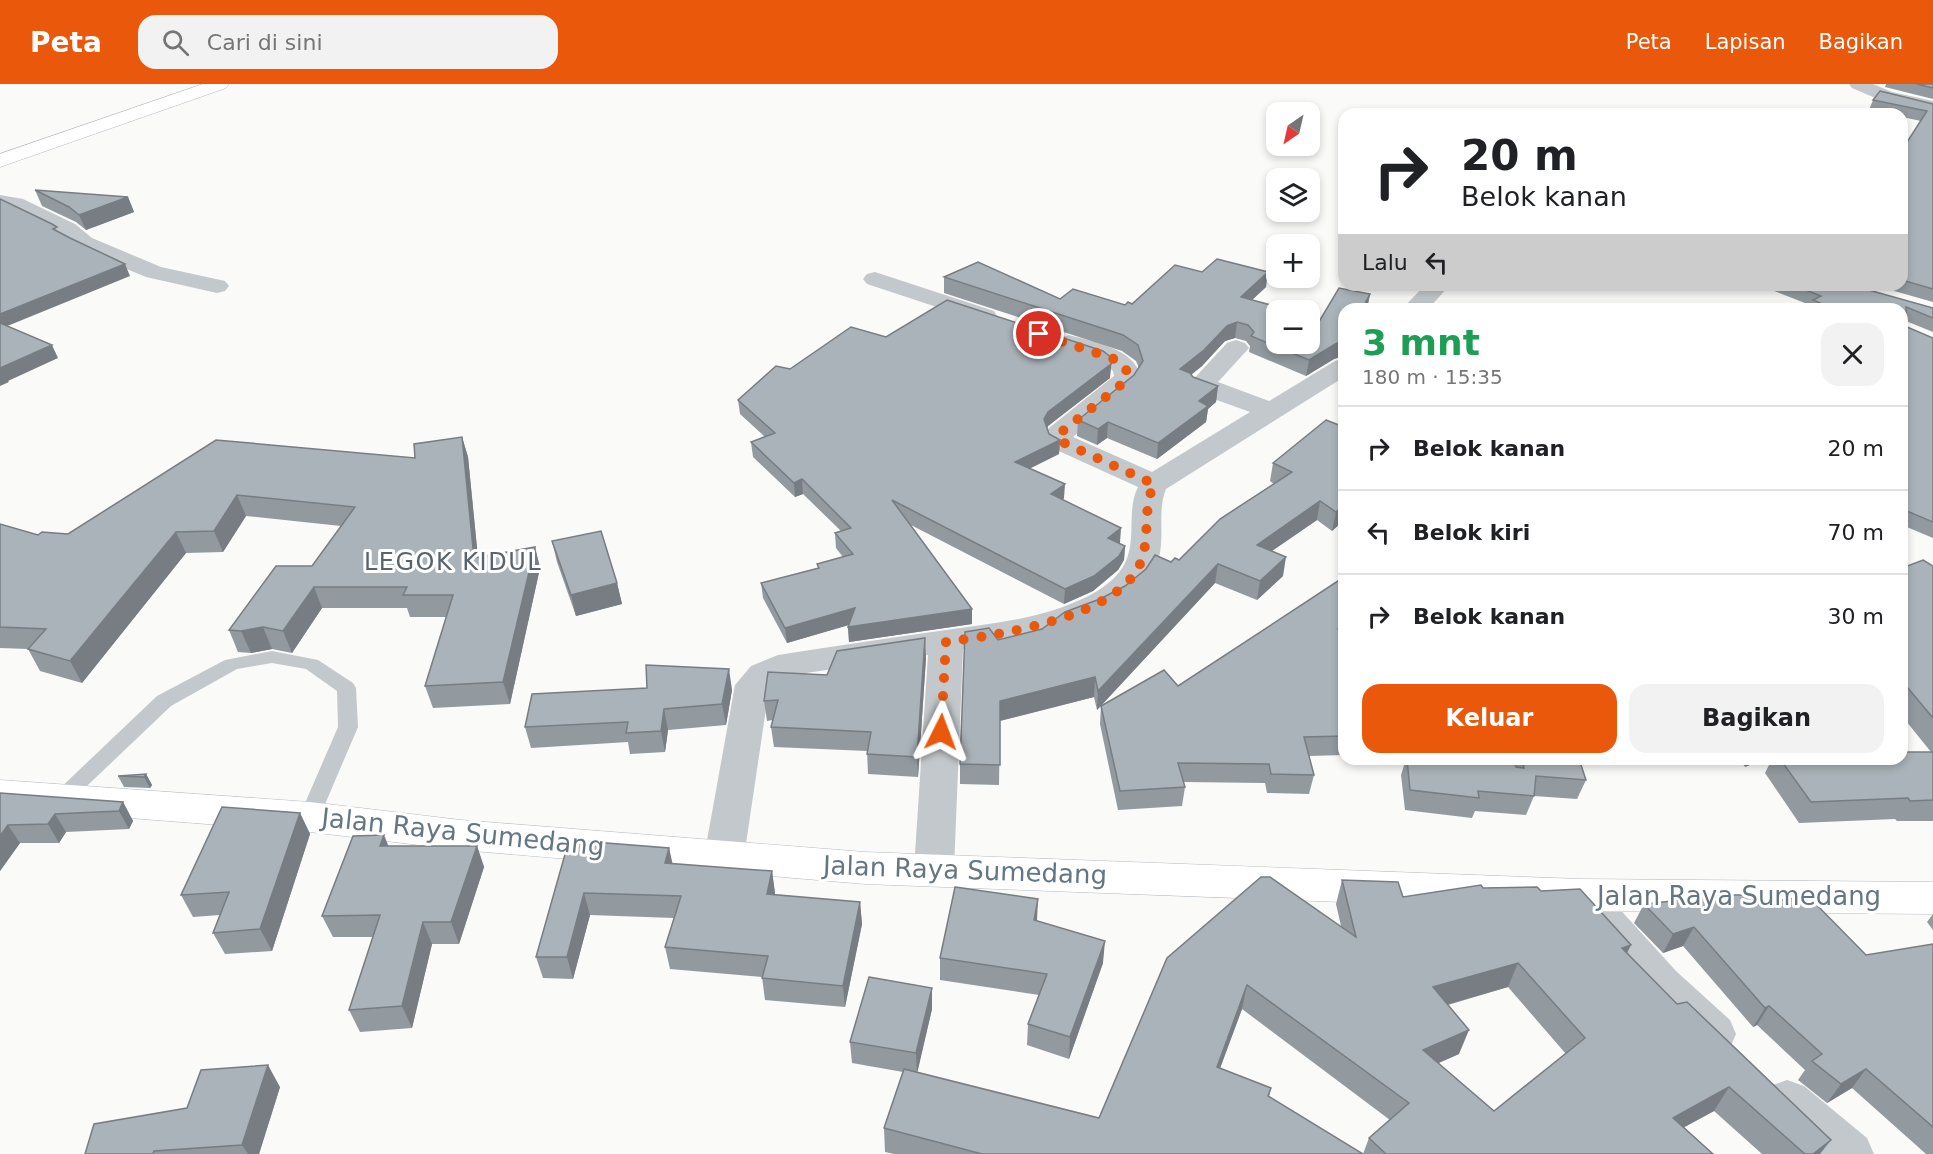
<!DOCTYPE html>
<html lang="id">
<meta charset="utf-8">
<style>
:root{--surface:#fff;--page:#f2f2f2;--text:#202124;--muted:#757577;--line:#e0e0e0;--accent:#ea580c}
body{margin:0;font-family:"DejaVu Sans",sans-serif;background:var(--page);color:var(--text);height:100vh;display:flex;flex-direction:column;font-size:22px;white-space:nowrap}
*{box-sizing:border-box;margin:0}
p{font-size:20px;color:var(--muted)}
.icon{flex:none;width:33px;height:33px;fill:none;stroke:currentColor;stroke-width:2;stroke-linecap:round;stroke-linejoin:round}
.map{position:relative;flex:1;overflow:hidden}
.side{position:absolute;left:1338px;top:219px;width:570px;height:462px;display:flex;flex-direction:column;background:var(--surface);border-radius:18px;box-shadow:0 3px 9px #0003}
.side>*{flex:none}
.guide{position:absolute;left:1338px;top:24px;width:570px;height:183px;border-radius:18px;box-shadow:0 3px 9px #0003;background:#fff;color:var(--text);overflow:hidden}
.needle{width:39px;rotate:214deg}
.fabs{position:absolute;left:1266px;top:18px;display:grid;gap:12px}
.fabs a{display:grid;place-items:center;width:54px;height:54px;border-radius:12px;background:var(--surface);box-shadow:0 3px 9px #0003;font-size:30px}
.pin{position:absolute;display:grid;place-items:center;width:51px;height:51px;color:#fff;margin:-26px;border:3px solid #fff;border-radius:50%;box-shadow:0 2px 6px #0007}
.me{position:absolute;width:66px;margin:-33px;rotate:3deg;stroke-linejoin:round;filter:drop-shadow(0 0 4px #0008)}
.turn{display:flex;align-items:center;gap:21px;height:126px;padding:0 24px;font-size:27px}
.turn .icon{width:78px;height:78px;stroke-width:2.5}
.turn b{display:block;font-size:42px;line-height:51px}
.then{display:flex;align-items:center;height:57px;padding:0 24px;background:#0003;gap:12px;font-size:22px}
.round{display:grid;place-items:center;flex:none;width:63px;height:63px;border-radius:18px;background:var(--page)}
.overview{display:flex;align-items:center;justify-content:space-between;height:102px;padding:0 24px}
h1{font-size:36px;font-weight:700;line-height:45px;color:#1e9e55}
.action{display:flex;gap:12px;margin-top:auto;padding:12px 24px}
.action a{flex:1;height:69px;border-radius:18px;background:var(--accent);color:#fff;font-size:24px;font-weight:700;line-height:69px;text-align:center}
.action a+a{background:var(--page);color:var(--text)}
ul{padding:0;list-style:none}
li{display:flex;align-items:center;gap:18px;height:84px;padding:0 24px;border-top:2px solid var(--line)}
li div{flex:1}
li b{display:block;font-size:22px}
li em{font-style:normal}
header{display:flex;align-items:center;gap:36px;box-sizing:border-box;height:84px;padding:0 30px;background:var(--accent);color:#fff}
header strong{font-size:28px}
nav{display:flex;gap:33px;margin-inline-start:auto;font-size:21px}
.search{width:420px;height:54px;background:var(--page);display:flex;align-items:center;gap:15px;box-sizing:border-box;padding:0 21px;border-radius:18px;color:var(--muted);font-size:22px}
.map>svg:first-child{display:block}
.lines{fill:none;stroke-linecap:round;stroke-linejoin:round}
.secondary-casing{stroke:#b3babf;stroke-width:1}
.highway-casing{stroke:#b4b9bd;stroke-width:1}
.lane{fill:#c3c8cc;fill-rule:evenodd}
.street{fill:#c3c8cc;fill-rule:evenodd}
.secondary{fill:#fff;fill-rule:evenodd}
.highway{fill:#fff;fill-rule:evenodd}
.wall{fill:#929a9f;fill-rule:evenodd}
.shaded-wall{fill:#777d82}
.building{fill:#aab3b9;stroke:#777d82;stroke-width:1.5;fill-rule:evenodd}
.route{stroke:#ea580c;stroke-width:10;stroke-dasharray:0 18}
.labels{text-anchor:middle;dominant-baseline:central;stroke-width:6;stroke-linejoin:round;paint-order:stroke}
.quarter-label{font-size:24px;letter-spacing:1.5px;fill:#57646e;stroke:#fff}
.near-street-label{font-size:26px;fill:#657683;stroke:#fff}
</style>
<header>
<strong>Peta</strong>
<div class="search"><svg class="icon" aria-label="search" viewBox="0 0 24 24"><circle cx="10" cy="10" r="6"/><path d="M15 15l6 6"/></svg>Cari di sini</div>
<nav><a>Peta</a><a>Lapisan</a><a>Bagikan</a></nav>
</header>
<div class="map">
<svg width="1933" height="1070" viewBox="0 0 1933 1070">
<rect width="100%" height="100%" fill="#fafaf8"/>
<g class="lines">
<defs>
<polygon id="secondary" points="203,0 229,0 226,4 0,83 0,70"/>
<polygon id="highway" points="0,696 310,718 461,736 865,768 1580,795 1933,798 1933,830 1580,827 865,800 461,766 310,748 0,724"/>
</defs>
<use href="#secondary" class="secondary-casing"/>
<use href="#highway" class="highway-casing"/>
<polygon class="lane" points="272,567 318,576 353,599 356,604 358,643 317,739 310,741 303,739 299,733 338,643 337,607 306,585 272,579 237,585 171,622 69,719 62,722 55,719 52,714 55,709 157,612 225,576"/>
<g class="street">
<polygon points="1849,0 1873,0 1892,8 1933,17 1933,29 1880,16 1852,4"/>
<polygon points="0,111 23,115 75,140 92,154 161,183 225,197 229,202 225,207 217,209 146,193 76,164 59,150 9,125 0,123"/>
<polygon points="875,188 994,227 997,232 994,237 985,239 867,200 863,195 867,190"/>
<polygon points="1425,201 1450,201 1428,225 1402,225"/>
<path d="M 1069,251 C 1091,257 1136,265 1140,292 L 1131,306 L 1073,353 L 1152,388 L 1250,328 L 1192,307 L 1188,301 L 1227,259 L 1236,256 L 1245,259 L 1249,264 L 1218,298 L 1269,317 L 1335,277 L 1344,274 L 1344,293 L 1166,405 C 1156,429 1167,457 1156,482 C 1129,541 1019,557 963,565 L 954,785 L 948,796 L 934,801 L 920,796 L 914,785 L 928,571 L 786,592 L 769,605 L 744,773 L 738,784 L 724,788 L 710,784 L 704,773 L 735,601 L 751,582 L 778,571 C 834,562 890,554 946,546 C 981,541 1019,537 1054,526 C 1078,518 1113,504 1125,479 C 1137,455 1126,427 1138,403 L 1050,363 L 1045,350 L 1049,344 L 1114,292 L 1113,287 L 1103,279 L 1060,264 L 1056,259 L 1060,254 Z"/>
<path d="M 1600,815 L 1615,820 L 1676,887 L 1730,936 L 1736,950 L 1730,964 C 1725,966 1718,970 1712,969 C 1687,966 1606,867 1585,844 L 1579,832 L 1585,820 Z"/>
<polygon points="1787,996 1804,1002 1867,1054 1874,1070 1814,1070 1770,1032 1764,1017 1770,1002"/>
</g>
<use href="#secondary" class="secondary"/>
<use href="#highway" class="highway"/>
</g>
<g class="wall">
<polygon points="1886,0 1933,0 1933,15 1885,3"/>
<polygon points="1873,16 1933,20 1933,218 1873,201 1902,201 1902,66 1921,37 1902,33 1902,30 1888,30 1869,26"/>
<polygon points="35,106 128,113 134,128 86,146 76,138 42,122"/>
<polygon points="1202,188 1266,203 1252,216 1320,236 1370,210 1367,225 1344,225 1344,273 1343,272 1334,275 1306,292 1249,268 1250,262 1246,257 1235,254 1225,257 1202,282 1191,291 1193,293 1218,302 1216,318 1208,325 1206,338 1157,375 1107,354 1097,361 1077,352 1078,336 1134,291 1139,284 1136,277 1122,267 944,209 944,193 1060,215 1125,221 1132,220"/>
<polygon points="1759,201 1827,201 1829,206 1933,224 1933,248 1906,237 1907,243 1933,254 1933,454 1902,441 1902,225 1809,225 1810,221"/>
<polygon points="886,253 1110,294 1048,342 1047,344 1049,350 1060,356 1059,370 1030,384 1064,414 1063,416 1119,459 1125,462 1124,476 1118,486 1093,507 1064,520 909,440 972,525 972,540 849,558 848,541 787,559 763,514 761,499 818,484 817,480 843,473 836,464 835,449 841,447 803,410 795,413 753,373 751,358 765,353 740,330 738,316 790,285"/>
<polygon points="1344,343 1344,436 1332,447 1317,436 1272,467 1283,492 1257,516 1215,499 1097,626 1094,613 1000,637 999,701 960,700 960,680 998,556 1042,545 1171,478 1179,476 1274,400 1270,397 1273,379"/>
<polygon points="462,353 468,373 478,473 535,463 540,484 510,620 433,624 425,602 447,533 410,533 407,524 322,524 292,569 272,565 251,569 238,568 229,546 312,482 341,442 246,432 223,468 186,469 82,599 40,587 28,565 0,564 0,440 38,451 68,450 216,356 415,374"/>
<polygon points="552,457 617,499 622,520 576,532 557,478"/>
<polygon points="1933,482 1933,737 1897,737 1895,735 1799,739 1765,689 1772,675 1902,675 1931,668 1902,632 1902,484"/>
<polygon points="1344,493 1344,671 1309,672 1314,691 1309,710 1267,709 1265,699 1183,698 1185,703 1182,722 1118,726 1100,640 1101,622 1178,602"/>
<polygon points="926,574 918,693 868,690 867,667 774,663 771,643 773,636 767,637 764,617 827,591"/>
<polygon points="732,606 726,641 668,646 665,668 630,670 628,658 531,664 525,643"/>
<polygon points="1406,675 1441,675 1477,679 1478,675 1579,675 1586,696 1577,715 1534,712 1526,731 1475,727 1472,734 1405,726 1401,691"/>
<polygon points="1584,675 1607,675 1585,677"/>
<polygon points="1739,675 1763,675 1745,683"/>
<polygon points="146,690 152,701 150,704 124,703 118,692"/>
<polygon points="0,709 123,718 133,737 129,745 66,748 59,759 20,759 0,787"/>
<polygon points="300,729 310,750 272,867 225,870 213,849 220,831 193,833 181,811"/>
<polygon points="569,756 669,764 672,780 772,787 775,811 860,818 862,840 845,923 765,916 762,893 670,885 665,863 674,834 590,831 573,895 543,894 536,873"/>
<polygon points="389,762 477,762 484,783 459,860 432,860 412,944 360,948 349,926 373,853 333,853 322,832"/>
<path d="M 1342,796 L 1403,813 L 1483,804 L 1627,869 L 1820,1070 L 1762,1070 L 1714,1027 L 1684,1043 L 1713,1070 L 1363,1070 L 1369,1054 L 1390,1036 L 1242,925 L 1220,984 L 1271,1004 L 1269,1013 L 1363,1070 L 894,1070 L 885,1068 L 884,1044 L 903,988 L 852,979 L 850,958 L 932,904 L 932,925 L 917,988 L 1099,1034 L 1167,874 L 1341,842 L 1336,820 ZM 1508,903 L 1566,970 L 1494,1027 L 1438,979 L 1459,970 L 1448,921 Z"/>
<polygon points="1760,819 1866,871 1933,860 1933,1070 1926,1070 1852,1004 1827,1019 1798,996 1805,986 1757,941 1753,943 1683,862 1663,869 1634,839 1644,820"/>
<polygon points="1933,830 1933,846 1927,838"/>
<polygon points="1037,837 1103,879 1069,975 1027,961 1028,940 1039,911 940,896 940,874"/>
<polygon points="280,1003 259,1070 85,1070 187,1024"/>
</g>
<g class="shaded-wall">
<polygon points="128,113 134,128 86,146 79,131"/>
<polygon points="125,180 130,192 0,245 0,230"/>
<polygon points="1268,188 1266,203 1239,228 1241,213"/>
<polygon points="1370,210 1367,225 1362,225"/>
<polygon points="1237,238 1235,254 1225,257 1202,282 1178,301 1180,285 1227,242"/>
<polygon points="1344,257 1343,272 1334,275 1306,292 1309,276 1337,259"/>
<polygon points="52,261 58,274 8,297 9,298 0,302 0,284"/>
<polygon points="1112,274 1110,294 1048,342 1043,349 1044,335 1048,328"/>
<polygon points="1218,302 1216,318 1208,325 1206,338 1157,375 1158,359 1199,317"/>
<polygon points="1108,338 1107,354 1097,361 1098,345"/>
<polygon points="462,353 468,373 480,495 474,474"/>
<polygon points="1060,356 1059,370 1015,392 1015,378"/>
<polygon points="802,395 803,410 795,413 794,399"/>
<polygon points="1065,400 1064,414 1051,425 1051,410"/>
<polygon points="237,411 246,432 223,468 214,447"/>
<polygon points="1320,417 1317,436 1253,480 1257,461"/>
<polygon points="1344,421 1344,436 1332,447 1336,428"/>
<polygon points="1121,444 1120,459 1106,469 1108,454"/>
<polygon points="176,448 186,469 82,599 70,577"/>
<polygon points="1125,462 1124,476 1118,486 1093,507 1064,520 1065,505"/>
<polygon points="535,463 540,484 510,620 503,598"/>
<polygon points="1286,473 1283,492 1257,516 1260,497"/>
<polygon points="1218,480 1215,499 1097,626 1098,607"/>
<polygon points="617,499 622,520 576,532 571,511"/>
<polygon points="314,503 322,524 292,569 283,547"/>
<polygon points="855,524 856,539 787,559 785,544"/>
<polygon points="972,525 972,540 849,558 848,543"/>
<polygon points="1344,541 1344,557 1338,545"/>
<polygon points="263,543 272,565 251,569 241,547"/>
<polygon points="925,554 926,574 918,693 917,673"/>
<polygon points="729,585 732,606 726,641 722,620"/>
<polygon points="1095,593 1094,613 999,637 1000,617"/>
<polygon points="664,625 668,646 665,668 661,647"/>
<polygon points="1749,675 1763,675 1745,683"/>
<polygon points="146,690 152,701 150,704 144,693"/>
<polygon points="123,718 133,737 129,745 119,727"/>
<polygon points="300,729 310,750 272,867 260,845"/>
<polygon points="55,730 66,748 59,759 48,740"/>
<polygon points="8,741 20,759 0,787 0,752"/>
<polygon points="384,751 393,773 380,762"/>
<polygon points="477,762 484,783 459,860 451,838"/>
<polygon points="669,764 674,786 665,779"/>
<polygon points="772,787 775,809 770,832 767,810"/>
<polygon points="584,809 590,831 573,895 567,873"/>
<polygon points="1038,815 1037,836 1033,858 1034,836"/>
<polygon points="860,818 862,840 845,923 843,902"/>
<polygon points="423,838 432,860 412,944 402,922"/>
<polygon points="1694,843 1683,862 1663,869 1673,850"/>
<polygon points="1105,857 1103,879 1069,975 1070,953"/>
<polygon points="1631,861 1619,885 1622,864"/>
<polygon points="1518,879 1508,903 1424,927 1433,903"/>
<polygon points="1247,901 1242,925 1212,1006 1217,983"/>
<polygon points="932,904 932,925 917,990 916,969"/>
<polygon points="1769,922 1757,941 1753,943 1765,924"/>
<polygon points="1469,946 1459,970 1414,990 1423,966"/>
<polygon points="268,981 280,1003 259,1070 248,1070 242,1061"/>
<polygon points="1866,985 1852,1004 1827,1019 1841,1000"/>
<polygon points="1729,1003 1714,1027 1659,1057 1673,1034"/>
<polygon points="1831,1056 1820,1070 1813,1070"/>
</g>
<g class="building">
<polygon points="1917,0 1933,0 1933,4"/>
<polygon points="1880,7 1933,20 1933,205 1902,196 1902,66 1927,27 1873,16"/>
<polygon points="35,106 128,113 79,131 69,123"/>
<polygon points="0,115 52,140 57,143 53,145 70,154 125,180 0,230"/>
<polygon points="1217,175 1268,188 1241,213 1289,226 1276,226 1276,260 1310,260 1310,232 1320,236 1339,204 1370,210 1362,225 1344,225 1344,257 1337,259 1309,276 1251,252 1254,248 1248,241 1237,238 1227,242 1204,266 1180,285 1190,289 1193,293 1218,302 1199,317 1208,322 1158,359 1108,338 1098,345 1078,336 1134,291 1143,277 1138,261 1123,251 944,193 978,178 1060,215 1073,205 1125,221 1128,218 1132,220 1175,181 1202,188"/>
<polygon points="1793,201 1827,201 1829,206 1833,201 1851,201 1933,224 1933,234 1906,223 1907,243 1933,254 1933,438 1902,425 1902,225 1834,225 1813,216 1821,212"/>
<polygon points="947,216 1103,267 1112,274 1111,280 1048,328 1044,335 1049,350 1060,356 1015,378 1065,400 1051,410 1121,444 1108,454 1125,462 1119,472 1094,492 1065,505 892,416 972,525 848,543 855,524 785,544 761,499 819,484 817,480 853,470 835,449 851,444 802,395 794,399 751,358 775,349 738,316 776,282 790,285 851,243 886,253"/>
<polygon points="0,239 52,261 0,284"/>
<polygon points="1326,336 1344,343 1344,421 1336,428 1320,417 1257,461 1286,473 1260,497 1218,480 1098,607 1095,593 1000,617 1000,681 960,680 965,548 989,544 998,556 1042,545 1065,528 1100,515 1125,502 1146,485 1155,471 1171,478 1175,474 1179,476 1220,435 1292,388 1273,379"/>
<polygon points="462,353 474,474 535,463 503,598 425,602 453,511 403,511 407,503 314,503 283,547 263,543 241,547 229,546 276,482 312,482 355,423 237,411 214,447 176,448 70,577 28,565 46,545 0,543 0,440 38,451 42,448 68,450 216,356 415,374 414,360"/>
<polygon points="601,447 617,499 571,511 552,457"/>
<polygon points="1923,476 1933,482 1933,634 1902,597 1902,484"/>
<polygon points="1344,493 1344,541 1338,545 1344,557 1344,652 1304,653 1314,691 1271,690 1269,680 1178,679 1185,703 1120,707 1101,622 1164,586 1178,602"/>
<polygon points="925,554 917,673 867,670 871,648 771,643 778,616 764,617 768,588 827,591 837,567"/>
<polygon points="646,581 729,585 722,620 664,625 661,647 626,649 628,638 525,643 532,610 647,604"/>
<polygon points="1902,668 1933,668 1933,716 1910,717 1908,714 1811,718 1780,675 1902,675"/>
<polygon points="1407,675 1441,675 1481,679 1480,675 1514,676 1516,683 1524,684 1522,675 1579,675 1586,696 1536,692 1534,712 1478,707 1479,714 1410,706"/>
<polygon points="146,690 144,693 118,692"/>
<polygon points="0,709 123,718 119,727 55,730 48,740 8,741 0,752"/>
<polygon points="222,723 300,729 260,845 213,849 229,808 181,811"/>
<polygon points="384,751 380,762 477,762 451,838 423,838 402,922 349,926 380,831 322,832 353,752"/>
<polygon points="569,756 669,764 665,779 772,787 767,810 860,818 843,902 762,894 768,872 665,863 681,812 584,809 567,873 536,873"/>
<path d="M 1261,793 L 1270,793 L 1356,853 L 1342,796 L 1398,798 L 1403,813 L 1481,801 L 1483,804 L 1537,803 L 1541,807 L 1580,805 L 1631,861 L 1622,864 L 1677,920 L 1687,918 L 1831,1056 L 1813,1070 L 1805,1070 L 1729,1003 L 1673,1034 L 1713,1070 L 1386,1070 L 1369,1054 L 1409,1019 L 1247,901 L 1217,983 L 1271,1004 L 1268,1012 L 1363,1070 L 982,1070 L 884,1044 L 904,985 L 1099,1034 L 1167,874 ZM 1518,879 L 1585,954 L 1494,1027 L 1423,966 L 1469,946 L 1433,903 Z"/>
<polygon points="955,803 1038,815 1034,836 1105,857 1070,953 1028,940 1047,890 940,874"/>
<polygon points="1726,811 1758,811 1760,819 1757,820 1808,812 1866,871 1933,860 1933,1043 1866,985 1841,1000 1812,977 1822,970 1769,922 1765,924 1694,843 1673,850 1644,820"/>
<polygon points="869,893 932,904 916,969 850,958"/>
<polygon points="268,981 242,1061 154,1067 153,1070 85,1070 94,1040 187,1024 201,986"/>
</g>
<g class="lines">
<path class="route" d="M 941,648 L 946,558 C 998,551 1117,534 1140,480 C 1151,454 1142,426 1154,400 L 1060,357 L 1059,350 L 1122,300 L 1127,292 L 1126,284 L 1112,274 L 1039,250"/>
</g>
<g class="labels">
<g class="quarter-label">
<text x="453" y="478">LEGOK KIDUL</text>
</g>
<g class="near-street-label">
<text transform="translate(463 748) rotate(6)">Jalan Raya Sumedang</text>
<text transform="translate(965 786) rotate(2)">Jalan Raya Sumedang</text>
<text x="1739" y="812">Jalan Raya Sumedang</text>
</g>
</g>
</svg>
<div class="fabs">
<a><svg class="needle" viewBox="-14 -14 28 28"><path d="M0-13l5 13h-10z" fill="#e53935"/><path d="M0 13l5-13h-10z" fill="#757577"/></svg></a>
<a><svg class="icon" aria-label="layers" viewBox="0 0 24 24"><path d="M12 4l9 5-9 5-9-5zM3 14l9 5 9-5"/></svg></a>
<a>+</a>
<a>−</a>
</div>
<div class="pin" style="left:1039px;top:250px;background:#d93025"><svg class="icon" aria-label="arrive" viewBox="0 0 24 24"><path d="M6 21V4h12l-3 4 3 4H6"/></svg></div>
<svg class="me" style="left:941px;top:648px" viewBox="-20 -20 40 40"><path d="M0-17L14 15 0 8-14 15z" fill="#ea580c" stroke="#fff" stroke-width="4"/></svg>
<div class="guide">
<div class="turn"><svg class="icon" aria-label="right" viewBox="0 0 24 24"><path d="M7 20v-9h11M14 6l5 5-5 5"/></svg><div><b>20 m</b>Belok kanan</div></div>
<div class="then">Lalu<svg class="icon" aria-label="left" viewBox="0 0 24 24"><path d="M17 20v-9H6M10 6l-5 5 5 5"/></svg></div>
</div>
<section class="side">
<div class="overview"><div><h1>3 mnt</h1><p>180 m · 15:35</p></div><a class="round"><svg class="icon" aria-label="close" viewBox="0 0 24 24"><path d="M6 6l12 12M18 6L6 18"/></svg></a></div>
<ul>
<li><svg class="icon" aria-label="right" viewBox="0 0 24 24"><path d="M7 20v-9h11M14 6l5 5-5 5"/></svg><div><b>Belok kanan</b></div><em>20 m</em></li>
<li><svg class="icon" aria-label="left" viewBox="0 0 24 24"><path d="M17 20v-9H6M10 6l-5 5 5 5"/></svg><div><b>Belok kiri</b></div><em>70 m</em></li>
<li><svg class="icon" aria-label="right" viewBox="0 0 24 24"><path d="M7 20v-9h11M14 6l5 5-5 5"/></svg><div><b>Belok kanan</b></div><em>30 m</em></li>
</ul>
<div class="action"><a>Keluar</a><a>Bagikan</a></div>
</section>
</div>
